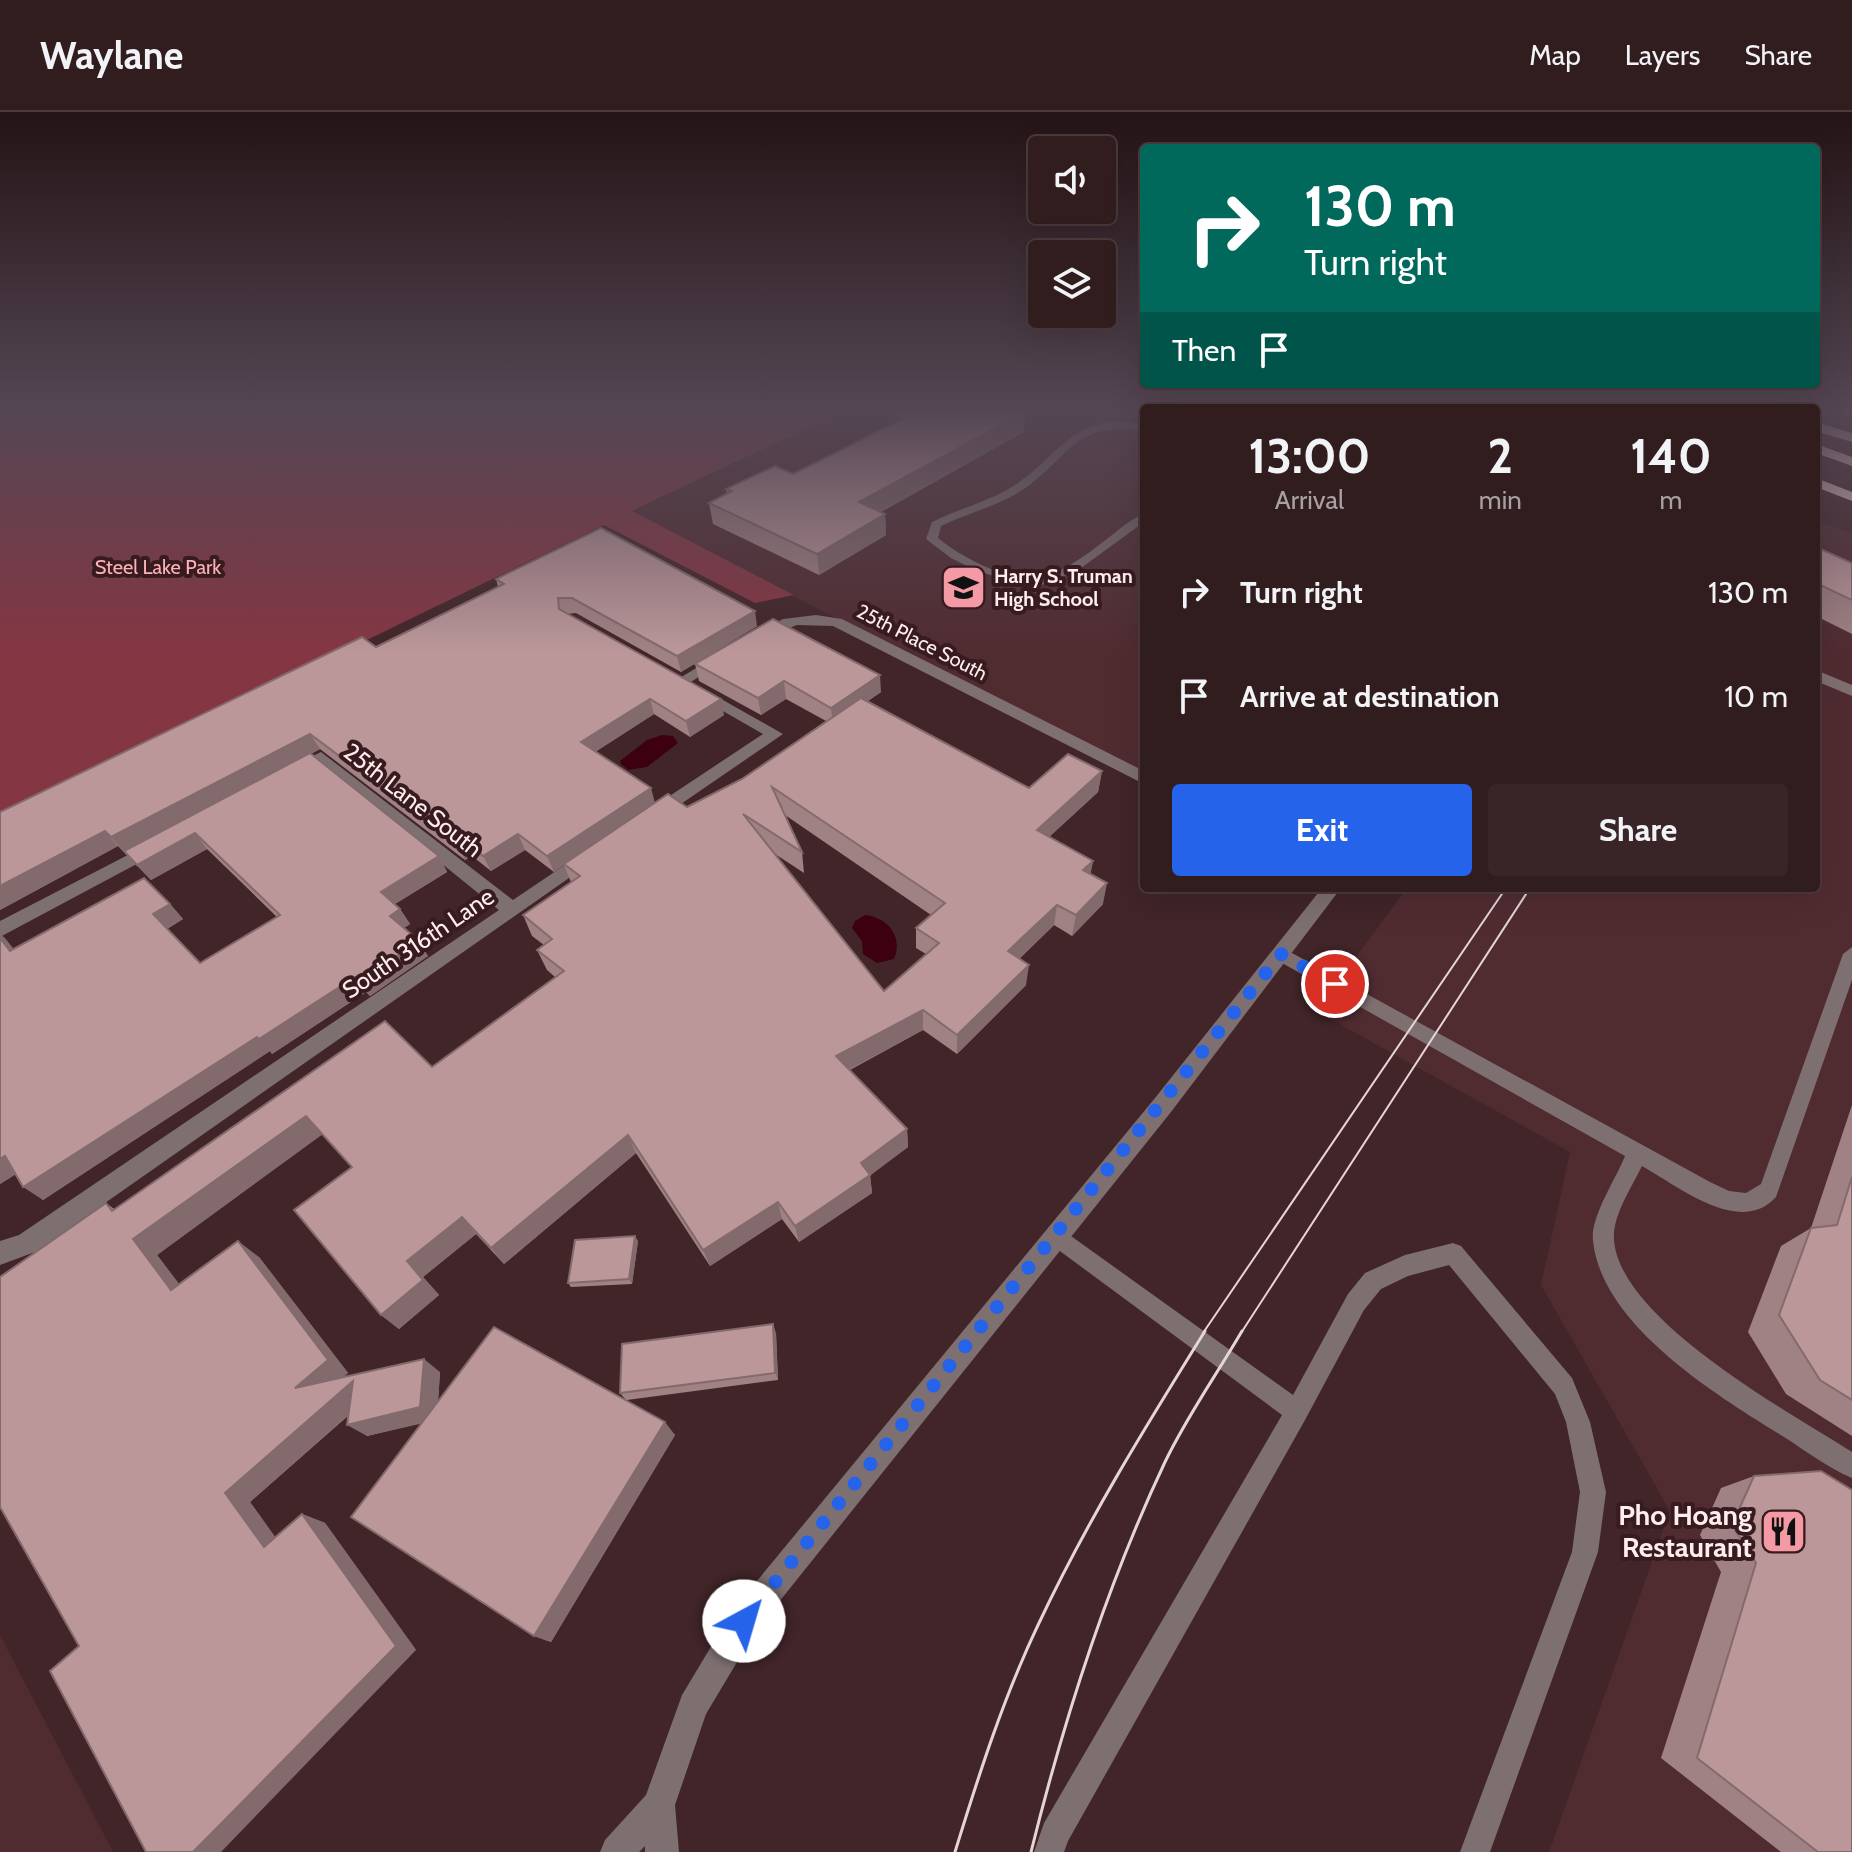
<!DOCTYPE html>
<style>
:root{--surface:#311c1e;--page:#392527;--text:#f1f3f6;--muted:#a8a1a4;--line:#4c3a3c;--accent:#2563eb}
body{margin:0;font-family:Cabin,sans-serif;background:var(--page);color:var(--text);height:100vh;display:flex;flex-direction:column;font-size:30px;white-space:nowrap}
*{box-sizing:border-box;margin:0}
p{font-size:26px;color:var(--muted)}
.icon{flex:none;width:44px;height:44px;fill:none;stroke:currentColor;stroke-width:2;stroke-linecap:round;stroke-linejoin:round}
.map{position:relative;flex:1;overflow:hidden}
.drawer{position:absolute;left:1140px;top:292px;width:680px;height:488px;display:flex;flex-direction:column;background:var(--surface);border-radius:8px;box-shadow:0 8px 32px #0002,0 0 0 2px var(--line)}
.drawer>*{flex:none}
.top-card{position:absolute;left:1140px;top:32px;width:680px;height:244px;border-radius:8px;box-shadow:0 8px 32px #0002,0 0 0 2px var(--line);background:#00695c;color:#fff;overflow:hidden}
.tools{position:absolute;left:1028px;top:24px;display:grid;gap:16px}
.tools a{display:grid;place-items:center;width:88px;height:88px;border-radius:8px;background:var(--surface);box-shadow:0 8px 32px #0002,0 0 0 2px var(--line);font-size:40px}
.pin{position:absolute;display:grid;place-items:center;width:68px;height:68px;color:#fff;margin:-34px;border:4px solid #fff;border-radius:50%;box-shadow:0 2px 8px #0007}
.me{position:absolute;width:88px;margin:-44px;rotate:39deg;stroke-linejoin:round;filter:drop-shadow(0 0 6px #0008)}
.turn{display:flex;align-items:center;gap:28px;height:168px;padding:0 32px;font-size:36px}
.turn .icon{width:104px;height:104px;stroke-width:2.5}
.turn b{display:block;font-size:56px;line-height:68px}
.then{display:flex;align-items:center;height:76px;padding:0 32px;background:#0003;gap:16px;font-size:30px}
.eta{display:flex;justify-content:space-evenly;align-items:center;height:136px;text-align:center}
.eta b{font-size:48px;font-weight:700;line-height:56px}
.primary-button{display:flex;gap:16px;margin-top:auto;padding:16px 32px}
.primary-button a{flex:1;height:92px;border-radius:8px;background:var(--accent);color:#fff;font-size:32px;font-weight:700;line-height:92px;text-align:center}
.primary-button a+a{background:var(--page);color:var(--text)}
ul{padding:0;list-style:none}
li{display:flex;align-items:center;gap:24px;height:104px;padding:0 32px}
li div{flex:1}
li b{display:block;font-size:30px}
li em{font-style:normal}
header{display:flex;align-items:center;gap:48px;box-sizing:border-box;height:112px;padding:0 40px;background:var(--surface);border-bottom:2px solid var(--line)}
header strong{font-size:38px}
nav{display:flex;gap:44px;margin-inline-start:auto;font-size:28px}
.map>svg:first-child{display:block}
.built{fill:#502c31}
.green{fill:#853643}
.water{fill:#3c000f}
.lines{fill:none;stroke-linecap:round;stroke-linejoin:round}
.service{fill:#7e6f70;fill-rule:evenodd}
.minor{fill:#7e6f70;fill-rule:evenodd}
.tertiary{fill:#7e6f70;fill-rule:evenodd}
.motorway{fill:#eec8cb;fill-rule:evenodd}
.tram-far1{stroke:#e6d5d6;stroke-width:2}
.tram{stroke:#e6d5d6;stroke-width:3}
.wall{fill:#a18284;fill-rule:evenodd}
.shaded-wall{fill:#836a6c}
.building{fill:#bb979a;stroke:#836a6c;stroke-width:2;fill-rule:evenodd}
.route{stroke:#2563eb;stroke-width:14;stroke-dasharray:0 25.2}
.labels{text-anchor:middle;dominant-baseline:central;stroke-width:8;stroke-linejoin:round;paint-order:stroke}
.far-park-label{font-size:20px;fill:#fdb2b9;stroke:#371b1f}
.far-poi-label{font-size:20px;font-weight:bold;fill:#fdedee;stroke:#371b1f;text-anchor:start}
.far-street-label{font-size:20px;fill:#fdedee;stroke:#371b1f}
.street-label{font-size:24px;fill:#fdedee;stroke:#371b1f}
.near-poi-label{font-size:28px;font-weight:bold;fill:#fdedee;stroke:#371b1f;text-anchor:end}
</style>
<header>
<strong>Waylane</strong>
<nav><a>Map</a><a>Layers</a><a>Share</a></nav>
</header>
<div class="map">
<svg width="1852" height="1740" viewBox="0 0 1852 1740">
<rect width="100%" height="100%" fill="#412528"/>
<g class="built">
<polygon points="846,298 1144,298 1144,666 631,400"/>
<polygon points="1816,409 1852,421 1852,1740 1549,1740 1670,1399 1541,1173 1570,1040 1316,899 1407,776 1816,776"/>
<polygon points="0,1523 113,1740 0,1740"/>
</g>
<polygon class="green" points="0,298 846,298 632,399 794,483 755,491 604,413 0,706"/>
<g class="water">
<polygon points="662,623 673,624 678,631 647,655 628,658 621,652 620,649 647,628"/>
<path d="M 865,803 C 887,805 904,825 894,847 L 877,851 L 863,842 L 862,829 L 852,816 L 855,809 Z"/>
</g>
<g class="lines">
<g class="service">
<path d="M 1122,309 L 1144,313 L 1144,319 C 1071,307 1069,350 1016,382 C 993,395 966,402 941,414 L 938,426 C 961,445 1009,471 1040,465 C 1061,461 1082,446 1099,433 C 1113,423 1128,408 1144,402 L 1144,410 L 1077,459 L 1041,473 L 1023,473 L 975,458 L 951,446 L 926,427 L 932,410 C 958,397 987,390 1012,375 C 1055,348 1065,312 1122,309 Z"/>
<path d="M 1281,835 L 1710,1070 L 1729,1079 L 1746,1081 L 1761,1072 L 1843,842 L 1852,835 L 1852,868 L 1776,1085 C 1740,1125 1678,1074 1642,1054 C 1632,1075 1612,1104 1614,1128 C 1620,1208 1789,1300 1852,1340 L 1852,1366 C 1828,1356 1806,1339 1784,1325 C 1718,1284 1602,1214 1593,1129 C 1590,1105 1616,1067 1625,1044 L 1275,847 L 1272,842 Z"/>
<polygon points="1057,1114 1293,1283 1348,1182 1365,1161 1405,1143 1453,1131 1461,1134 1572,1266 1590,1310 1606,1380 1598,1440 1490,1740 1460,1740 1572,1440 1580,1380 1566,1310 1555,1282 1449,1153 1408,1164 1381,1177 1364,1198 1305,1308 1068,1729 1064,1740 1034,1740 1044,1711 1282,1303 1049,1131 1046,1124 1049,1117"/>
</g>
<g class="minor">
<polygon points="816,503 842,507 1144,659 1144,672 833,514 797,513 760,527 753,523 783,507"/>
<polygon points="718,543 725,547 723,550 686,573 676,573 673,570"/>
<polygon points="1816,558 1852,573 1852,584 1816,569"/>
<polygon points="700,575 783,622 659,707 647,707 644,703 647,699 763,622 695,583 692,580"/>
<polygon points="321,640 513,788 584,740 590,739 599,745 35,1140 0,1153 0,1129 19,1123 499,798 320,653 302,663 290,663 290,655"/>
<polygon points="155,729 161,731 164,735 161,739 0,825 0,809"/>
</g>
<polygon class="tertiary" points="1322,776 1341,776 1171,1000 755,1520 706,1602 675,1693 679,1740 645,1740 645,1734 639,1740 600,1740 605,1728 646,1683 682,1583 733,1498 1155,986"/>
<g class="motorway">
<polygon points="1816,310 1852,321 1852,330 1816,319"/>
<polygon points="1816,332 1852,345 1852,354 1816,341"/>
<polygon points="1816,366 1852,380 1852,389 1816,375"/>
</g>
<g class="tram-far1">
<polyline points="1203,1221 1506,776"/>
<polyline points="1241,1221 1530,776"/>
</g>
<g class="tram">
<path d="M 955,1740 C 979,1662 1004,1584 1039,1511 C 1087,1409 1146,1314 1205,1219"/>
<path d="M 1031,1740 C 1064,1607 1107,1473 1165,1350 C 1187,1304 1217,1262 1242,1219"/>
</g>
</g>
<g class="wall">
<polygon points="890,298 1029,298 1025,300 1024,320 881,400 885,402 886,423 819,463 713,412 709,391 727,382 726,377 793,362 904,306 890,300"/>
<polygon points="1816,435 1852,451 1852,522 1816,504"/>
<path d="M 496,467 L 757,514 L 681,560 L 576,501 L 567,502 L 724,603 L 690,625 L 654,602 L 595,640 L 655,691 L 687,695 L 742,667 L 826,609 L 786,587 L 761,603 L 699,569 L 695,552 L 881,580 L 868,589 L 1029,676 L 1102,659 L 1098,680 L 1049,725 L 1093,749 L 1090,762 L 1103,792 L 1072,824 L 1054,813 L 1019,847 L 1026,873 L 957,942 L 923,918 L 850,958 L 907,1017 L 908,1035 L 870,1063 L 872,1081 L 799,1130 L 782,1107 L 710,1154 L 636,1041 L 504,1152 L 476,1122 L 423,1165 L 439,1183 L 399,1217 L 381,1203 L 352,1055 L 322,1022 L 157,1143 L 179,1172 L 259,1145 L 348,1261 L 343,1265 L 440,1260 L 438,1289 L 625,1287 L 620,1281 L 776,1221 L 778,1268 L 627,1288 L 675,1323 L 551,1530 L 534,1524 L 421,1311 L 367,1324 L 349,1303 L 250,1390 L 275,1425 L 302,1402 L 325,1411 L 416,1538 L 79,1534 L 106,1091 L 114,1097 L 432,955 L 555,865 L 547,858 L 537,838 L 544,833 L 532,824 L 523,803 L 571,770 L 564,753 L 554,760 L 525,738 L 491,759 L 472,744 L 465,748 L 320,637 L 311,642 L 439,744 L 447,760 L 395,792 L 400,797 L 410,812 L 404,816 L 428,844 L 370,884 L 366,880 L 272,942 L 270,939 L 43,1088 L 16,1062 L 0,1072 L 0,822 L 13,837 L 170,792 L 183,807 L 167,817 L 200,851 L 277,805 L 207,737 L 151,768 L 118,734 L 0,798 L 0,700 L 376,535 L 498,475 ZM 785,703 L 931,803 L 916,816 L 916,836 L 926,842 L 884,879 L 775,742 L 804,761 L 802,740 Z"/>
<polygon points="1852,993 1852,1324 1786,1282 1748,1220 1781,1134 1811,1116"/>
<polygon points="638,1129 632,1172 571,1175 568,1171"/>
<polygon points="1754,1364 1852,1740 1781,1740 1661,1646 1721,1460 1700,1423 1721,1376"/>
</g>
<g class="shaded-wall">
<polygon points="1003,298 1029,298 1025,300 1024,320 860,411 859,390"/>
<polygon points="885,402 886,423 819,463 817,442"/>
<polygon points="755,499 757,514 681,560 677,544"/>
<polygon points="880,563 881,580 833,613 831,596"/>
<polygon points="784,569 786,587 761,603 758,586"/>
<polygon points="650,587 654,602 586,646 581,630"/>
<polygon points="721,587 724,603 690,625 686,609"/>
<polygon points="310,622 320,637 124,740 111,725"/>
<polygon points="1102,659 1098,680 1034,739 1037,718"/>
<polygon points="651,676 655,691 554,760 547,744"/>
<polygon points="105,719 118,734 0,798 0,774"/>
<polygon points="195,721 207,737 151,768 137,753"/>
<polygon points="518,722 525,738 491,759 483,744"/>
<polygon points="465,729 472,744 465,748 458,733"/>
<polygon points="439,744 447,760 390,795 381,780"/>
<polygon points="1093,749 1089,770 1083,758"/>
<polygon points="1107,771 1103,792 1072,824 1076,803"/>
<polygon points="170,792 183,807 167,817 153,802"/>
<polygon points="1057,793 1054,813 1006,860 1008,839"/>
<polygon points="400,797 410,812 399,819 390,804"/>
<polygon points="0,822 5,826 27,854 10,839 0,826"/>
<polygon points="419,829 428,844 370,884 359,869"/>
<polygon points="1029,853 1026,873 957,942 957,923"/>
<polygon points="355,865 366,880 272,942 270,939 43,1088 23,1075 257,925"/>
<polygon points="923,898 923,918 839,963 836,944"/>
<polygon points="306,1004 323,1022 157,1143 195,1193 171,1178 133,1127"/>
<polygon points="907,1017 908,1035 867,1066 870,1063 872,1081 799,1130 795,1114 861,1051"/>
<polygon points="628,1023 636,1041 504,1152 491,1136"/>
<polygon points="5,1044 24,1057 0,1072 0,1047"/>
<polygon points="778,1090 782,1107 710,1154 703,1138"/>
<polygon points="462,1105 476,1122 423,1165 439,1183 399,1217 381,1203 407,1149"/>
<polygon points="635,1124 638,1129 632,1172 629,1167"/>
<polygon points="238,1129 259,1145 348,1261 316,1289 295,1276"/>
<polygon points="773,1212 776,1221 778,1268 775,1261"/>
<polygon points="424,1247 440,1260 437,1308 367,1324 347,1313"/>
<polygon points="353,1269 372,1282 250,1390 288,1443 264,1435 225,1381"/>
<polygon points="665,1310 675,1323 551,1530 534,1524"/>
<polygon points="302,1402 325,1411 416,1538 221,1740 193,1740"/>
</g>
<g class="building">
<polygon points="921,298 1019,298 1025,300 859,390 885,402 817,442 709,391 732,379 726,377 775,354 793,362"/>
<polygon points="601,416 755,499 677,544 572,486 558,486 559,497 721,587 686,609 650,587 581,630 651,676 547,744 518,722 483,744 465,729 458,733 310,622 111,725 105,719 0,774 0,700 362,525 376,535 504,472 496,467"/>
<polygon points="1816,435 1852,451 1852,488 1816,471"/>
<polygon points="773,507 880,563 831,596 784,569 758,586 695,552"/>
<path d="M 861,586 L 1029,676 L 1068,642 L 1102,659 L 1037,718 L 1093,749 L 1083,758 L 1107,771 L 1076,803 L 1057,793 L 1008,839 L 1029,853 L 957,923 L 923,898 L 836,944 L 907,1017 L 861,1051 L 870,1063 L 795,1114 L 778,1090 L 703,1138 L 628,1023 L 491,1136 L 462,1105 L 407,1149 L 423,1168 L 381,1203 L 294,1098 L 352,1055 L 306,1004 L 133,1127 L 171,1178 L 238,1129 L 328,1248 L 295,1276 L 424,1247 L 420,1295 L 347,1313 L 353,1269 L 225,1381 L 264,1435 L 302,1402 L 396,1534 L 193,1740 L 146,1740 L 50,1559 L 79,1534 L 0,1395 L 0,1165 L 106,1091 L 112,1099 L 385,909 L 432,955 L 564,859 L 537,838 L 552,827 L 523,803 L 580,764 L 564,752 L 668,682 L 687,695 L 742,667 ZM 772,675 L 945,791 L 916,816 L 939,831 L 884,879 L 743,702 L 802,740 Z"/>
<polygon points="310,641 439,744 381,780 400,797 390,804 419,829 359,869 355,865 259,927 257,925 23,1075 5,1044 0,1047 0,826 10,839 144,766 170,792 153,802 200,851 280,803 195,721 137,753 124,739"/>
<polygon points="1852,1065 1852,1288 1820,1268 1779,1203 1811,1116 1837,1113"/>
<polygon points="635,1124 629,1167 568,1171 575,1128"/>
<polygon points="773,1212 775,1261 620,1281 622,1232"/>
<polygon points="494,1215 665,1310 534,1524 351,1405"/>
<polygon points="1821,1359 1852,1378 1852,1740 1818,1740 1697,1646 1756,1451 1732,1413 1754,1364"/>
</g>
<linearGradient id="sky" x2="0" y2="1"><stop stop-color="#241416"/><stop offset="0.55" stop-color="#544653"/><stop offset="1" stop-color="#544653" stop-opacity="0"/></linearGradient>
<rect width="1852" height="541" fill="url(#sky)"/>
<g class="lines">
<polyline class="route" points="744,1509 1281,842 1335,872"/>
</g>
<defs>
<symbol id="school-square" viewBox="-11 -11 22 22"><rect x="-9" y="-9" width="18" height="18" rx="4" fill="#f49aa4" stroke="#371b1f"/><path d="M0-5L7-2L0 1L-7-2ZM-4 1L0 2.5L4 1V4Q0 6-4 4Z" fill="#111"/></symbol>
<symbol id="restaurant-square" viewBox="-11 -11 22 22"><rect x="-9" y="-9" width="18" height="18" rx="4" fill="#f49aa4" stroke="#371b1f"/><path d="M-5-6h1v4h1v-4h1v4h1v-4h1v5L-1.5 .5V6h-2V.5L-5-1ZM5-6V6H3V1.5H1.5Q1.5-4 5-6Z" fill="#111"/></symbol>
</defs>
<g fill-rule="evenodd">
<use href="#school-square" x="938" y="450" width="51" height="51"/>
<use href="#restaurant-square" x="1758" y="1394" width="51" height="51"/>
</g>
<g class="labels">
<g class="far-park-label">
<text x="158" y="455">Steel Lake Park</text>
</g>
<g class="far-poi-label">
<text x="994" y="464">Harry S. Truman<tspan x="994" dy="23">High School</tspan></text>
</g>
<g class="far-street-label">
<text transform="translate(922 530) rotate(27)">25th Place South</text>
</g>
<g class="street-label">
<text transform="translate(413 688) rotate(38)">25th Lane South</text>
<text transform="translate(418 831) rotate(-34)">South 316th Lane</text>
</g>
<g class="near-poi-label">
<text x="1752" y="1403">Pho Hoang<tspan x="1752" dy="32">Restaurant</tspan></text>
</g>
</g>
</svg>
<div class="tools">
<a><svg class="icon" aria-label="sound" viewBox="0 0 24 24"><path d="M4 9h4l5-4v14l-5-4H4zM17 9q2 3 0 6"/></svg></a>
<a><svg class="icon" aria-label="layers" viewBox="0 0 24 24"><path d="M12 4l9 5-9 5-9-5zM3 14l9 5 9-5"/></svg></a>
</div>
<div class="pin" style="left:1335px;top:872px;background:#d93025"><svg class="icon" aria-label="arrive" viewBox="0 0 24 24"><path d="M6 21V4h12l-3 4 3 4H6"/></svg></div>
<svg class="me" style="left:744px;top:1509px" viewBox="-20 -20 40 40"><circle r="19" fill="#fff"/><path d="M0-13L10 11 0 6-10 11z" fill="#2563eb"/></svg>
<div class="top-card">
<div class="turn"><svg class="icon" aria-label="right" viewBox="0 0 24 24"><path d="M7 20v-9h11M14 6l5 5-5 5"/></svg><div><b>130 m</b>Turn right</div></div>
<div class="then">Then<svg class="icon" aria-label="arrive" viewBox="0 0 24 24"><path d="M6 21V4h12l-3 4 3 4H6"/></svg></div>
</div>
<section class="drawer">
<div class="eta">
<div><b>13:00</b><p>Arrival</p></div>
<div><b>2</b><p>min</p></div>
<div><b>140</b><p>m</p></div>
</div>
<ul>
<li><svg class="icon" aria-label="right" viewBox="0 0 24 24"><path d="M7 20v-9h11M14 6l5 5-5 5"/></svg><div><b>Turn right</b></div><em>130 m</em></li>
<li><svg class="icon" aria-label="arrive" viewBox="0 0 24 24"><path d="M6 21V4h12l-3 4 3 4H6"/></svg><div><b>Arrive at destination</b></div><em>10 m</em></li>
</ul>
<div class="primary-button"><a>Exit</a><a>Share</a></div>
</section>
</div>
